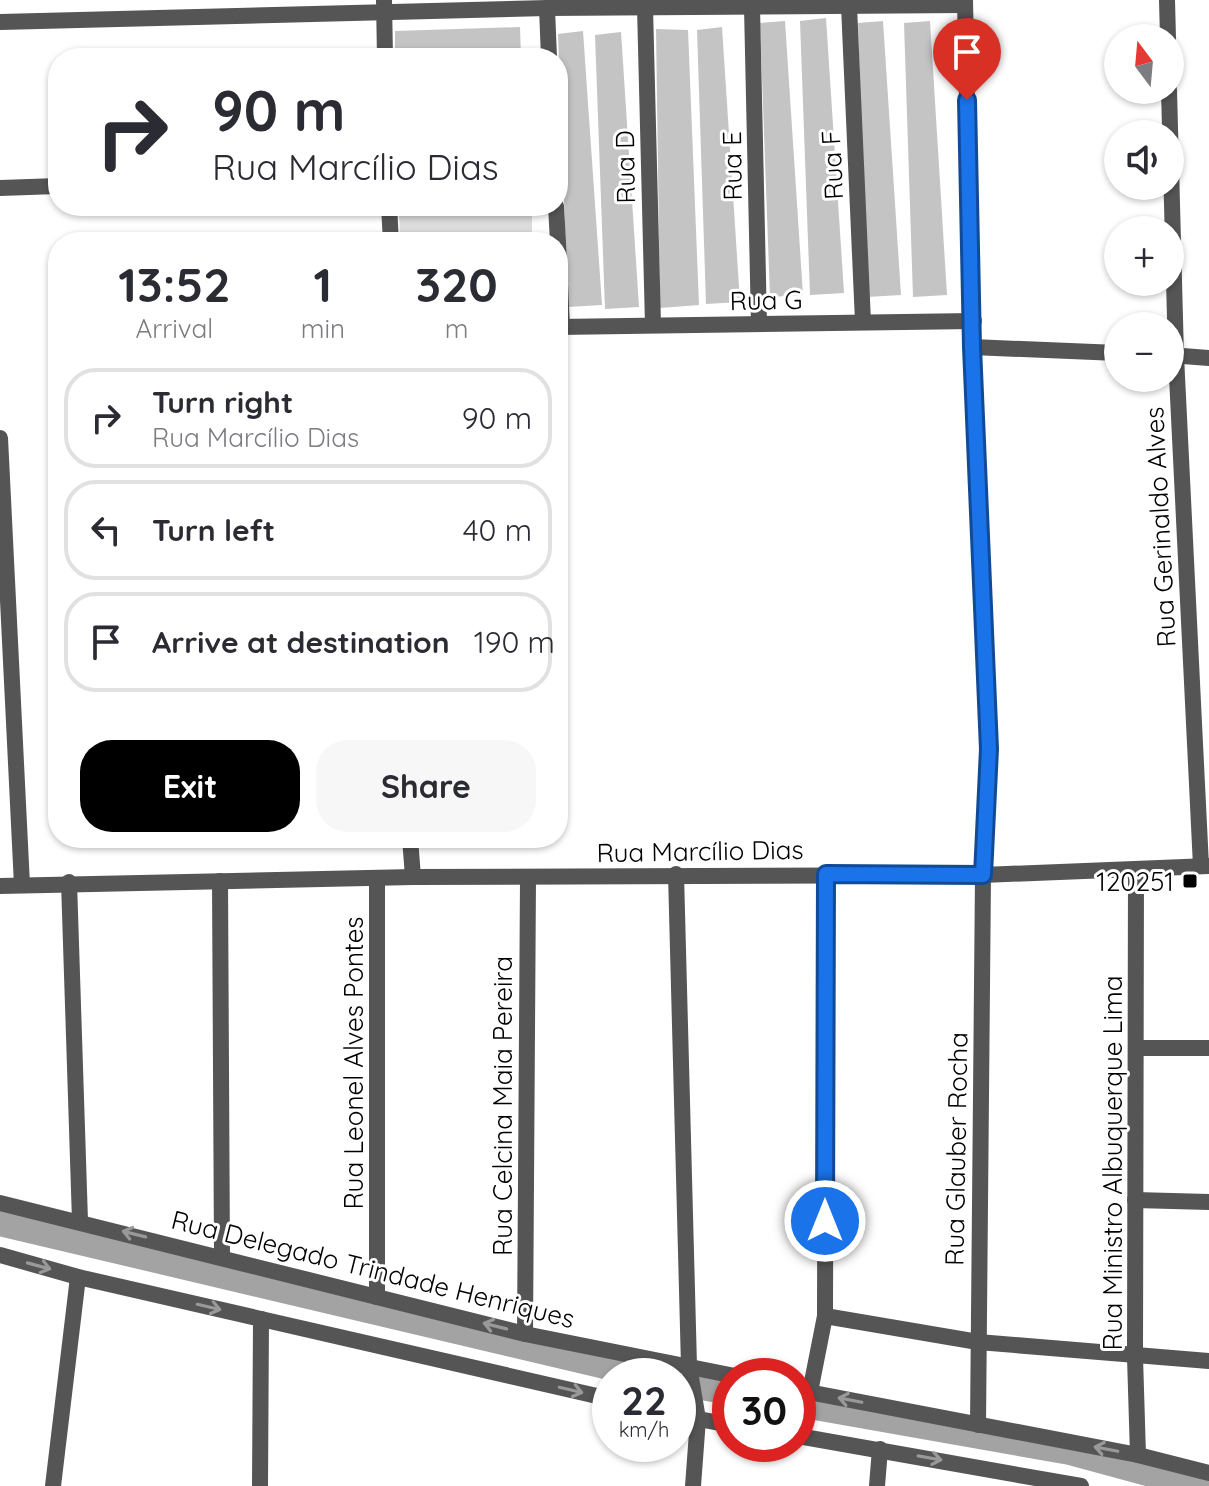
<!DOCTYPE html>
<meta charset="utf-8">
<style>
:root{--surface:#fff;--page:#f7f7f7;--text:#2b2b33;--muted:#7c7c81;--line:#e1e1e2;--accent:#000}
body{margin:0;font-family:Quicksand,sans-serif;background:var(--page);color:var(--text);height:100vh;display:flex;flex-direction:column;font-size:30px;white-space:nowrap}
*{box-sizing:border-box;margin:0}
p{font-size:26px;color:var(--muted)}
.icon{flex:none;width:44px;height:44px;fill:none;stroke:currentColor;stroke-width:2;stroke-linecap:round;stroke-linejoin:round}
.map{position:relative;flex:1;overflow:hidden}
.details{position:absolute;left:48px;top:232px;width:520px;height:616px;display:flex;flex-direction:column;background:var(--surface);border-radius:32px;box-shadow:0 2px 6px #0004}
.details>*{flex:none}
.banner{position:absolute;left:48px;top:48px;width:520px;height:168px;border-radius:32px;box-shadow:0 2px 6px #0004;background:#fff;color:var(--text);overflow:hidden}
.needle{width:52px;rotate:344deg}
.buttons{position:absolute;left:1104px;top:24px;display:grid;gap:16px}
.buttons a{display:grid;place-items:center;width:80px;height:80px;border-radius:50%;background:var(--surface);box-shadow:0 2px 6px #0004;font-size:40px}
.speed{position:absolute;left:592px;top:1358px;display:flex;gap:16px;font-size:40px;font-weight:700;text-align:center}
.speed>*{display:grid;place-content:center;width:104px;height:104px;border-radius:50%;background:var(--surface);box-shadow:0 2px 6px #0004;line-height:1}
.speed small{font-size:20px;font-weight:400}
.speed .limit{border:12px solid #d22;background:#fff;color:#111}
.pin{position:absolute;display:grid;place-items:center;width:68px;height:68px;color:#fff;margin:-82px -34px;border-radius:50% 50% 50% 0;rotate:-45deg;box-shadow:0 0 8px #0007}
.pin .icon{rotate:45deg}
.me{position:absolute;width:88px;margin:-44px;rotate:0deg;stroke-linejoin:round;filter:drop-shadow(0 0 6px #0008)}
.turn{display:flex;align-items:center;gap:28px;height:168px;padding:0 32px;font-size:36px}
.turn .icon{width:104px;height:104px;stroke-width:2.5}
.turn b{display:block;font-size:56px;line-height:68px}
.eta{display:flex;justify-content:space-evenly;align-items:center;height:136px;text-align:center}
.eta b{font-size:48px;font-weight:700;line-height:56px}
.primary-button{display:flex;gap:16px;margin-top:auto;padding:16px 32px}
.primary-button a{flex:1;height:92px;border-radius:32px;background:var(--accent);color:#fff;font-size:32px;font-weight:700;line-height:92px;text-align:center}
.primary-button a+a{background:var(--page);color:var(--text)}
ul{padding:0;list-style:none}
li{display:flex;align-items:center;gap:24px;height:100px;margin:0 16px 12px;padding:0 16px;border:4px solid var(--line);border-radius:32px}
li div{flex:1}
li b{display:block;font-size:30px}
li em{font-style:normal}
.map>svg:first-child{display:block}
.green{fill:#dcdcdc}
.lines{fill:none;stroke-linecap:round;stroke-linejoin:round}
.canal{stroke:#a3a3a3;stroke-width:28}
.building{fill:#c4c4c4}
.street{stroke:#555;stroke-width:16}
.oneway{stroke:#999}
.route-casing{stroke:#114b97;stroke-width:20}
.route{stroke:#1a73e8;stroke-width:14}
.poi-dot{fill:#000;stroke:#fff;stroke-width:3}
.labels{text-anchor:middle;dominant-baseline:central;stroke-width:6;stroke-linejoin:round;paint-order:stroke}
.street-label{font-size:26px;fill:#000;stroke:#fff}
.poi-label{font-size:26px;fill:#000;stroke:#fff;text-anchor:end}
</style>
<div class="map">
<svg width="1209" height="1486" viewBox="0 0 1209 1486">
<rect width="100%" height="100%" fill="#fff"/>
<polygon class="green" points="399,206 532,206 532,242 400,242"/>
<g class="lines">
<g class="canal">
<polyline points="0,1222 651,1376"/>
<polyline points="678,1382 730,1391"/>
<polyline points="798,1403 1070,1451 1199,1486"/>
</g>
</g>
<g class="building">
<polygon points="826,18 844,293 810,295 800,21"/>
<polygon points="785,21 803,295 770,297 760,23"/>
<polygon points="883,21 901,295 867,297 858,23"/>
<polygon points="930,21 947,295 913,297 904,23"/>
<polygon points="520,27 521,58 395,58 395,31"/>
<polygon points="722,27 740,302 706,304 697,30"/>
<polygon points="656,29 688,30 699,305 660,308"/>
<polygon points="583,31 602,305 568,307 558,34"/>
<polygon points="621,32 639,307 605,309 595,35"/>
</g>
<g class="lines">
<g class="street">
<polyline points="384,0 385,58"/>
<polyline points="965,0 972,347 989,749 983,875 978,1425"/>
<polyline points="1167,0 1168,38"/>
<polyline points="849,6 863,322"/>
<polyline points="645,7 653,325"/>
<polyline points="752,7 759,324"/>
<polyline points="547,8 549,58"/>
<polyline points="0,22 547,8 965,5"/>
<polyline points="1169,90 1176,356 1201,866"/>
<polyline points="0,188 58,186"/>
<polyline points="389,206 391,242"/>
<polyline points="556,206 558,242"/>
<polyline points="558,243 562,326"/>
<polyline points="558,327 974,321"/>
<polyline points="972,347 1118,353"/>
<polyline points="1170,355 1209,358"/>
<polyline points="0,438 22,885"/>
<polyline points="410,838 413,877"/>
<polyline points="1136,872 1135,1357 1138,1455"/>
<polyline points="676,874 689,1366 698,1419 693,1486"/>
<polyline points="377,878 377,1297"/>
<polyline points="220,881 222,1256"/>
<polyline points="69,882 80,1221"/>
<polyline points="0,886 413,877 983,875 1209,866"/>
<polyline points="1138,1048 1209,1048"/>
<polyline points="1135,1200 1209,1202"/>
<polyline points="0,1203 525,1334 735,1376"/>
<polyline points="0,1255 78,1277 610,1399"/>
<polyline points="825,1316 978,1342 1209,1361"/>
<polyline points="525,1334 528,879"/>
<polyline points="798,1390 1138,1455 1209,1473"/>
<polyline points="810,1392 825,1316 826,874"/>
<polyline points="678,1415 730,1425"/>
<polyline points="798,1436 1081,1486"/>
<polyline points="53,1486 78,1277"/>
<polyline points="260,1486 261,1319"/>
<polyline points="877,1486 880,1449"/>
</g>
</g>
<defs><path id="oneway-shaft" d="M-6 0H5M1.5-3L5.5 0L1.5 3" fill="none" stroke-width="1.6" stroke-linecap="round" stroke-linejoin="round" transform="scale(2)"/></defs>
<g class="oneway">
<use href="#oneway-shaft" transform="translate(134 1234) rotate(-166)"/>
<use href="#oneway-shaft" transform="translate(39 1266) rotate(15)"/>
<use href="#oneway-shaft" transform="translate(209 1307) rotate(13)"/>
<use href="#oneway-shaft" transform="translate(495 1326) rotate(-166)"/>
<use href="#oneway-shaft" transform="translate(571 1390) rotate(13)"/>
<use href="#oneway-shaft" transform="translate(850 1400) rotate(-169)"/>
<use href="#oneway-shaft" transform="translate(1106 1449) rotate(-169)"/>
<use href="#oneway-shaft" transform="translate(930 1458) rotate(10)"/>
</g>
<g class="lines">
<defs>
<polyline id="route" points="825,1221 826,874 983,875 989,749 972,347 967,100"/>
</defs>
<use href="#route" class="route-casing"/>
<use href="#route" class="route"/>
</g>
<rect class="poi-dot" x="1182" y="873" width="16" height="16" rx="4"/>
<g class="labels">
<g class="street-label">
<text transform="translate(832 165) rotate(-93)">Rua F</text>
<text transform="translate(732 166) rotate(-91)">Rua E</text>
<text transform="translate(625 167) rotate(-91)">Rua D</text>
<text transform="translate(766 300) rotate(-1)">Rua G</text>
<text transform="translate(1160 527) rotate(-93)">Rua Gerinaldo Alves</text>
<text transform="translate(700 851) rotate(-1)">Rua Marcílio Dias</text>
<text transform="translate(353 1063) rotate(-90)">Rua Leonel Alves Pontes</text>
<text transform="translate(502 1106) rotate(-90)">Rua Celcina Maia Pereira</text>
<text transform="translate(956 1149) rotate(-89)">Rua Glauber Rocha</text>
<text transform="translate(1112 1163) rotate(-90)">Rua Ministro Albuquerque Lima</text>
<text transform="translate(373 1269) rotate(14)">Rua Delegado Trindade Henriques</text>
</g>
<g class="poi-label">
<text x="1174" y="881">120251</text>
</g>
</g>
</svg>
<div class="buttons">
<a><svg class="needle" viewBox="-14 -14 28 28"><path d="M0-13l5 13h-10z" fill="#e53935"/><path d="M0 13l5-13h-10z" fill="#7c7c81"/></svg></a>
<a><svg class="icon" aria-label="sound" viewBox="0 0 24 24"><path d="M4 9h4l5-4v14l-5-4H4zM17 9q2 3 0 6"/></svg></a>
<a>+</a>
<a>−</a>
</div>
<div class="speed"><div>22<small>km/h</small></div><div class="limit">30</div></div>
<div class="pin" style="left:967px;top:100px;background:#d93025"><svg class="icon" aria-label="arrive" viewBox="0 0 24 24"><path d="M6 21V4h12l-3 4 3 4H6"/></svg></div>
<svg class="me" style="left:825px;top:1221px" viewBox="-20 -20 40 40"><circle r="17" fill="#1a73e8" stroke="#fff" stroke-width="3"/><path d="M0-11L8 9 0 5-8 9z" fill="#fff"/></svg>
<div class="banner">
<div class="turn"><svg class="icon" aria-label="right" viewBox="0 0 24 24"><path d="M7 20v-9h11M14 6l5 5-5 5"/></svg><div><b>90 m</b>Rua Marcílio Dias</div></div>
</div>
<section class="details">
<div class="eta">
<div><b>13:52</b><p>Arrival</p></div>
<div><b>1</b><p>min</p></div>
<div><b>320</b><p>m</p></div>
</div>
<ul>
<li><svg class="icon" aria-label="right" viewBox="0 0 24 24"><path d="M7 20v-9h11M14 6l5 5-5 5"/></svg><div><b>Turn right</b><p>Rua Marcílio Dias</p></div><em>90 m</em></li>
<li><svg class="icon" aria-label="left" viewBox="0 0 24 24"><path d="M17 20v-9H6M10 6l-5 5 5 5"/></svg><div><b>Turn left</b></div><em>40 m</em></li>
<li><svg class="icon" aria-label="arrive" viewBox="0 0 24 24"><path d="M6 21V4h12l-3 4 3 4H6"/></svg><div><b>Arrive at destination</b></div><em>190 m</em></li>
</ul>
<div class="primary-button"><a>Exit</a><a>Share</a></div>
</section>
</div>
